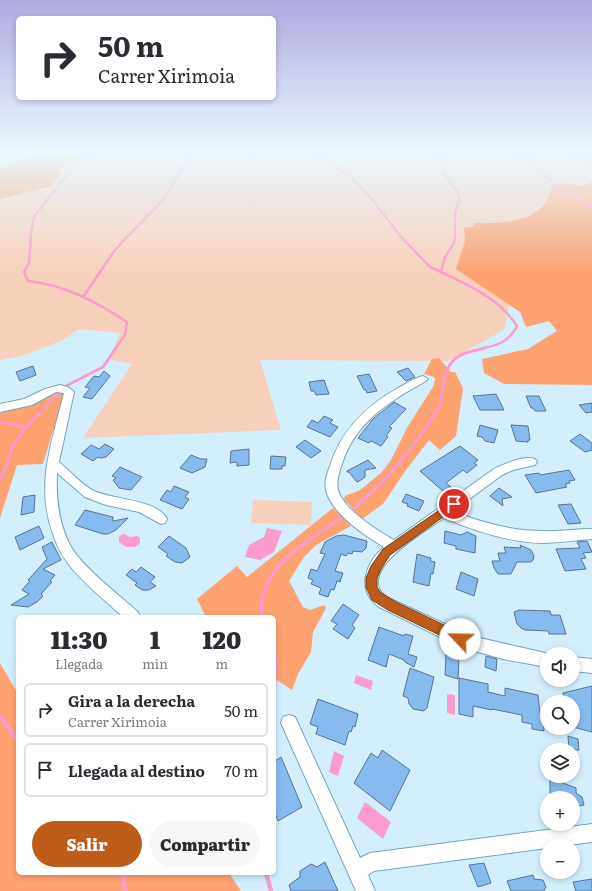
<!DOCTYPE html>
<html lang="es">
<meta charset="utf-8">
<style>
:root{--surface:#fff;--page:#f7f7f7;--text:#2b2b33;--muted:#7c7c81;--line:#e1e1e2;--accent:#bd5c1b}
body{margin:0;font-family:Literata,serif;background:var(--page);color:var(--text);height:100vh;display:flex;flex-direction:column;font-size:15px;white-space:nowrap}
*{box-sizing:border-box;margin:0}
p{font-size:13px;color:var(--muted)}
.icon{flex:none;width:22px;height:22px;fill:none;stroke:currentColor;stroke-width:2;stroke-linecap:round;stroke-linejoin:round}
.map{position:relative;flex:1;overflow:hidden}
.side{position:absolute;left:16px;top:615px;width:260px;height:260px;display:flex;flex-direction:column;background:var(--surface);border-radius:6px;box-shadow:0 2px 6px #0003}
.side>*{flex:none}
.banner{position:absolute;left:16px;top:16px;width:260px;height:84px;border-radius:6px;box-shadow:0 2px 6px #0003;background:#fff;color:var(--text);overflow:hidden}
.controls{position:absolute;left:540px;top:647px;display:grid;gap:8px}
.controls a{display:grid;place-items:center;width:40px;height:40px;border-radius:50%;background:var(--surface);box-shadow:0 2px 6px #0003;font-size:20px}
.pin{position:absolute;display:grid;place-items:center;width:34px;height:34px;color:#fff;margin:-17px;border:2px solid #fff;border-radius:50%;box-shadow:0 1px 4px #0007}
.me{position:absolute;width:44px;margin:-22px;rotate:294deg;stroke-linejoin:round;filter:drop-shadow(0 0 3px #0008)}
.turn{display:flex;align-items:center;gap:14px;height:84px;padding:0 16px;font-size:18px}
.turn .icon{width:52px;height:52px;stroke-width:2.5}
.turn b{display:block;font-size:28px;line-height:34px}
.eta{display:flex;justify-content:space-evenly;align-items:center;height:68px;text-align:center}
.eta b{font-size:24px;font-weight:800;line-height:28px}
.cta{display:flex;gap:8px;margin-top:auto;padding:8px 16px}
.cta a{flex:1;height:46px;border-radius:24px;background:var(--accent);color:#fff;font-size:16px;font-weight:800;line-height:46px;text-align:center}
.cta a+a{background:var(--page);color:var(--text)}
ul{padding:0;list-style:none}
li{display:flex;align-items:center;gap:12px;height:54px;margin:0 8px 6px;padding:0 8px;border:2px solid var(--line);border-radius:6px}
li div{flex:1}
li b{display:block;font-size:15px}
li em{font-style:normal}
.map>svg:first-child{display:block}
.green{fill:#f7d0bc}
.forest{fill:#fda270}
.water{fill:#fb9ccc}
.lines{fill:none;stroke-linecap:round;stroke-linejoin:round}
.stream-far4{stroke:#fb9ccc;stroke-width:2}
.stream-far3{stroke:#fb9ccc;stroke-width:2.5}
.stream-far2{stroke:#fb9ccc;stroke-width:3}
.stream-far1{stroke:#fb9ccc;stroke-width:3.5}
.stream{stroke:#fb9ccc;stroke-width:4.5}
.building{fill:#86bbf0;stroke:#567493}
.minor-casing{stroke:#77a4ba;stroke-width:2}
.minor{fill:#fff;fill-rule:evenodd}
.route{fill:#bd5c1b;stroke:#7b3c12}
</style>
<div class="map">
<svg width="592" height="891" viewBox="0 0 592 891">
<rect width="100%" height="100%" fill="#d3effe"/>
<g class="green">
<polygon points="50,151 592,151 592,250 519,261 504,330 448,361 260,360 281,430 83,438 132,364 109,359 120,333 79,329 63,340 22,356 0,360 0,166"/>
<polygon points="253,500 312,502 311,525 251,523"/>
</g>
<g class="forest">
<polygon points="66,151 86,151 71,165 57,170 61,173 52,186 0,199 0,168 38,156"/>
<path d="M 592,182 L 592,385 L 504,384 L 484,373 L 482,359 L 528,349 L 557,331 L 549,321 L 526,327 L 520,312 L 456,269 L 465,241 L 464,228 L 472,227 L 475,223 C 504,224 548,222 552,185 C 565,180 579,190 592,182 Z"/>
<polygon points="439,358 451,372 455,372 463,388 456,436 440,450 429,440 406,470 383,504 362,519 344,499 345,496 360,490 382,472 391,460 408,426 433,387 435,379 434,377 424,374 432,359"/>
<polygon points="57,392 64,394 43,464 17,465 0,518 0,413 23,407"/>
<polygon points="333,508 351,526 316,545 304,557 289,581 303,607 310,610 324,605 326,608 313,632 311,652 298,674 292,690 274,678 274,617 206,617 197,599 237,566 247,577"/>
<polygon points="0,663 18,694 18,873 229,873 241,891 0,891"/>
</g>
<g class="water">
<polygon points="267,528 282,531 274,552 260,560 245,557 249,545 264,537"/>
<polygon points="124,534 130,537 137,536 140,538 140,543 135,547 126,547 119,542 119,537 121,535"/>
<polygon points="356,675 373,681 371,690 354,683"/>
<polygon points="447,694 455,695 455,715 447,713"/>
<polygon points="334,751 344,756 338,776 329,772"/>
<polygon points="365,802 391,822 383,839 357,818"/>
</g>
<g class="lines">
<g class="stream-far4">
<polyline points="313,151 352,178 371,198 402,238"/>
<path d="M 440,151 L 444,173 L 458,193 L 460,201 C 452,212 456,225 455,238"/>
<polyline points="517,151 565,192 581,200 592,208"/>
<polyline points="573,151 592,167"/>
<polyline points="30,238 34,217 57,187 90,151"/>
<polyline points="126,238 164,199 193,151"/>
</g>
<g class="stream-far3">
<path d="M 31,237 L 29,263 L 24,272 L 28,281 C 66,285 96,302 127,322 L 125,335 L 115,349"/>
<polyline points="401,237 430,267 441,272"/>
<path d="M 455,237 L 453,245 L 445,257 L 441,272 C 470,286 499,298 517,326 C 509,342 498,345 481,349"/>
<polyline points="83,297 115,250 127,237"/>
</g>
<g class="stream-far2">
<polyline points="66,386 103,367 116,348"/>
<polyline points="0,422 26,427"/>
<polyline points="0,480 8,462 12,447 26,427 60,392"/>
<path d="M 375,489 C 393,471 409,451 424,430 C 429,422 435,415 439,407 C 444,393 442,374 452,362 C 459,353 473,351 485,348"/>
</g>
<g class="stream-far1">
<polyline points="354,508 376,488"/>
<path d="M 262,617 C 262,611 261,604 262,598 C 270,560 312,539 341,518"/>
<polyline points="274,652 276,657 275,667"/>
</g>
<g class="stream">
<polyline points="274,691 275,666"/>
<polyline points="0,716 18,741"/>
<polyline points="123,873 125,891"/>
<polyline points="266,873 271,891"/>
</g>
</g>
<g class="building">
<polygon points="33,366 36,375 20,381 16,372"/>
<polygon points="408,368 415,377 406,381 397,372"/>
<polygon points="104,371 110,376 92,399 83,397 90,388 85,387 94,376 99,377"/>
<polygon points="369,374 377,391 367,393 366,390 364,390 357,376"/>
<polygon points="324,380 329,394 316,395 314,391 311,391 309,382"/>
<polygon points="496,394 504,410 480,410 473,396"/>
<polygon points="526,396 539,396 546,411 535,411 533,408 531,408"/>
<polygon points="394,402 406,409 389,427 392,428 386,436 388,437 381,446 371,441 369,443 358,438 373,419"/>
<polygon points="592,403 592,412 586,413 579,405"/>
<polygon points="324,416 333,420 330,423 338,427 330,437 307,427 312,420 318,423"/>
<polygon points="480,425 498,430 494,443 485,441 482,437 477,436"/>
<polygon points="511,425 528,426 530,440 528,440 528,442 516,441"/>
<polygon points="580,434 592,443 592,450 585,452 570,441"/>
<polygon points="305,440 321,451 311,458 296,447"/>
<polygon points="105,444 114,449 106,457 101,458 98,457 93,461 81,454 91,445 99,449"/>
<polygon points="460,446 478,460 474,463 477,465 467,473 463,470 446,483 451,487 444,492 420,471"/>
<polygon points="249,449 249,465 237,466 237,462 230,463 231,451"/>
<polygon points="191,455 201,459 207,459 205,467 192,473 180,468"/>
<polygon points="271,456 286,457 285,466 282,466 282,469 270,469"/>
<polygon points="368,460 376,468 365,470 365,477 361,480 357,482 349,472 347,472 347,471"/>
<polygon points="120,467 142,477 131,490 119,488 113,480 116,478 112,476"/>
<polygon points="569,470 575,480 569,481 570,483 565,484 567,487 536,493 525,475 539,473 540,475"/>
<polygon points="174,486 189,492 185,497 189,499 182,509 160,500 167,490 171,492"/>
<polygon points="499,488 512,497 502,499 503,506 490,496"/>
<polygon points="406,494 424,501 419,511 407,506 408,504 402,502"/>
<polygon points="35,495 34,512 21,515 23,497"/>
<polygon points="571,504 581,523 568,524 558,505"/>
<polygon points="85,510 113,517 113,521 128,518 116,530 108,534 103,534 75,525"/>
<polygon points="39,526 44,538 20,550 15,537"/>
<polygon points="445,531 461,535 467,532 476,536 475,553 456,549 456,546 444,543"/>
<polygon points="344,535 367,541 366,548 362,552 353,551 352,554 348,553 346,556 341,554 335,571 343,573 340,582 337,581 334,590 331,589 328,597 319,594 321,588 311,584 313,580 308,578 311,569 317,571 325,554 320,553 325,542 336,536"/>
<polygon points="169,536 186,548 190,557 182,563 175,562 166,556 168,554 158,547"/>
<polygon points="587,541 592,552 583,553 586,558 581,559 586,569 565,571 556,549 580,548 577,542"/>
<polygon points="52,542 61,560 43,569 55,575 50,581 52,582 41,594 43,596 37,602 28,607 11,605 29,594 22,590 30,581 28,580 47,559 42,547"/>
<polygon points="520,545 531,550 534,556 533,560 531,562 517,562 511,574 498,574 494,568 492,561 500,561 498,553 506,553 504,547 521,548"/>
<polygon points="417,554 431,558 430,561 435,562 433,574 431,573 429,586 413,582"/>
<polygon points="141,567 155,577 150,582 156,586 149,590 142,590 135,585 137,583 126,575 132,569 136,572"/>
<polygon points="461,572 478,579 474,596 456,589"/>
<polygon points="343,604 359,615 352,625 355,628 348,639 333,629 337,624 331,621"/>
<polygon points="519,610 550,611 551,615 560,615 566,634 549,634 548,631 525,630 521,628 517,624 514,612"/>
<polygon points="379,627 404,636 405,634 413,636 408,654 417,657 414,667 405,662 404,660 389,654 386,667 368,660"/>
<polygon points="446,654 459,657 458,679 445,675"/>
<polygon points="486,656 497,659 496,671 485,667"/>
<polygon points="410,668 434,677 427,708 424,711 413,709 409,704 408,698 403,696"/>
<polygon points="459,678 488,684 488,692 505,696 505,688 538,695 540,713 543,715 544,731 532,729 532,724 522,722 522,715 492,709 492,710 473,706 473,717 459,714"/>
<polygon points="592,686 592,732 573,727 573,702 564,702 563,693"/>
<polygon points="318,699 358,714 355,727 353,726 351,732 349,731 345,745 316,734 318,727 310,724"/>
<polygon points="568,736 578,739 579,750 569,750"/>
<polygon points="382,750 410,770 390,811 354,783 371,753 378,758"/>
<polygon points="281,757 302,807 278,821 274,811 274,762"/>
<polygon points="550,778 576,788 576,793 582,797 584,805 573,807 573,798 561,798 550,793"/>
<polygon points="325,862 338,891 291,891 289,885 300,877 300,871 311,864 317,867"/>
<polygon points="484,863 491,883 478,887 469,865"/>
<polygon points="533,875 534,879 543,880 546,887 544,891 511,891 507,881"/>
<polygon points="592,879 592,891 576,891 573,882"/>
</g>
<g class="lines">
<defs>
<g id="minor">
<path d="M 423,376 L 428,379 L 426,381 C 390,401 355,422 342,464 C 339,472 336,482 338,490 C 343,509 378,531 394,540 L 494,469 C 505,464 523,455 535,459 L 537,462 L 535,465 L 513,470 L 502,475 L 453,511 C 482,523 512,531 543,531 C 559,532 576,529 592,529 L 592,539 C 575,540 559,543 542,543 C 508,542 475,531 444,518 C 427,530 369,563 379,588 C 381,594 388,598 393,600 L 471,636 L 550,654 L 547,654 L 547,667 L 503,659 L 471,650 L 442,638 L 379,607 C 356,590 365,563 384,547 C 365,536 331,513 326,490 C 324,482 327,474 330,466 C 341,430 366,406 398,388 C 406,384 414,378 423,376 Z"/>
<path d="M 60,385 L 68,387 L 74,392 L 59,462 C 69,470 83,486 94,491 C 113,500 157,499 167,519 L 165,523 L 161,524 L 139,512 L 106,505 L 85,497 L 57,473 C 56,498 58,522 70,545 C 80,565 120,596 138,612 L 140,617 L 123,617 C 107,602 83,583 70,566 C 62,556 57,546 53,534 C 35,485 52,442 64,393 L 56,392 L 32,405 L 0,412 L 0,404 L 24,399 L 45,389 Z"/>
<polygon points="573,657 592,659 592,673 573,671"/>
<polygon points="289,715 295,717 360,858 370,853 592,824 592,842 561,846 547,846 547,848 374,871 368,875 375,891 356,891 281,723 283,717"/>
</g>
</defs>
<use href="#minor" class="minor-casing"/>
<use href="#minor" class="minor"/>
</g>
<linearGradient id="sky" x2="0" y2="1"><stop stop-color="#afaadd"/><stop offset="0.55" stop-color="#ebf8ff"/><stop offset="1" stop-color="#ebf8ff" stop-opacity="0"/></linearGradient>
<rect width="592" height="275" fill="url(#sky)"/>
<polygon class="route" points="454,500 457,501 459,504 457,507 390,555 381,569 377,578 377,587 380,592 396,602 465,635 466,639 465,643 460,645 388,610 372,600 366,587 366,578 371,566 383,549"/>
</svg>
<div class="controls">
<a><svg class="icon" aria-label="sound" viewBox="0 0 24 24"><path d="M4 9h4l5-4v14l-5-4H4zM17 9q2 3 0 6"/></svg></a>
<a><svg class="icon" aria-label="search" viewBox="0 0 24 24"><circle cx="10" cy="10" r="6"/><path d="M15 15l6 6"/></svg></a>
<a><svg class="icon" aria-label="layers" viewBox="0 0 24 24"><path d="M12 4l9 5-9 5-9-5zM3 14l9 5 9-5"/></svg></a>
<a>+</a>
<a>−</a>
</div>
<div class="pin" style="left:454px;top:504px;background:#d93025"><svg class="icon" aria-label="arrive" viewBox="0 0 24 24"><path d="M6 21V4h12l-3 4 3 4H6"/></svg></div>
<svg class="me" style="left:460px;top:639px" viewBox="-20 -20 40 40"><circle r="19" fill="#fff"/><path d="M0-13L10 11 0 6-10 11z" fill="#bd5c1b"/></svg>
<div class="banner">
<div class="turn"><svg class="icon" aria-label="right" viewBox="0 0 24 24"><path d="M7 20v-9h11M14 6l5 5-5 5"/></svg><div><b>50 m</b>Carrer Xirimoia</div></div>
</div>
<section class="side">
<div class="eta">
<div><b>11:30</b><p>Llegada</p></div>
<div><b>1</b><p>min</p></div>
<div><b>120</b><p>m</p></div>
</div>
<ul>
<li><svg class="icon" aria-label="right" viewBox="0 0 24 24"><path d="M7 20v-9h11M14 6l5 5-5 5"/></svg><div><b>Gira a la derecha</b><p>Carrer Xirimoia</p></div><em>50 m</em></li>
<li><svg class="icon" aria-label="arrive" viewBox="0 0 24 24"><path d="M6 21V4h12l-3 4 3 4H6"/></svg><div><b>Llegada al destino</b></div><em>70 m</em></li>
</ul>
<div class="cta"><a>Salir</a><a>Compartir</a></div>
</section>
</div>
